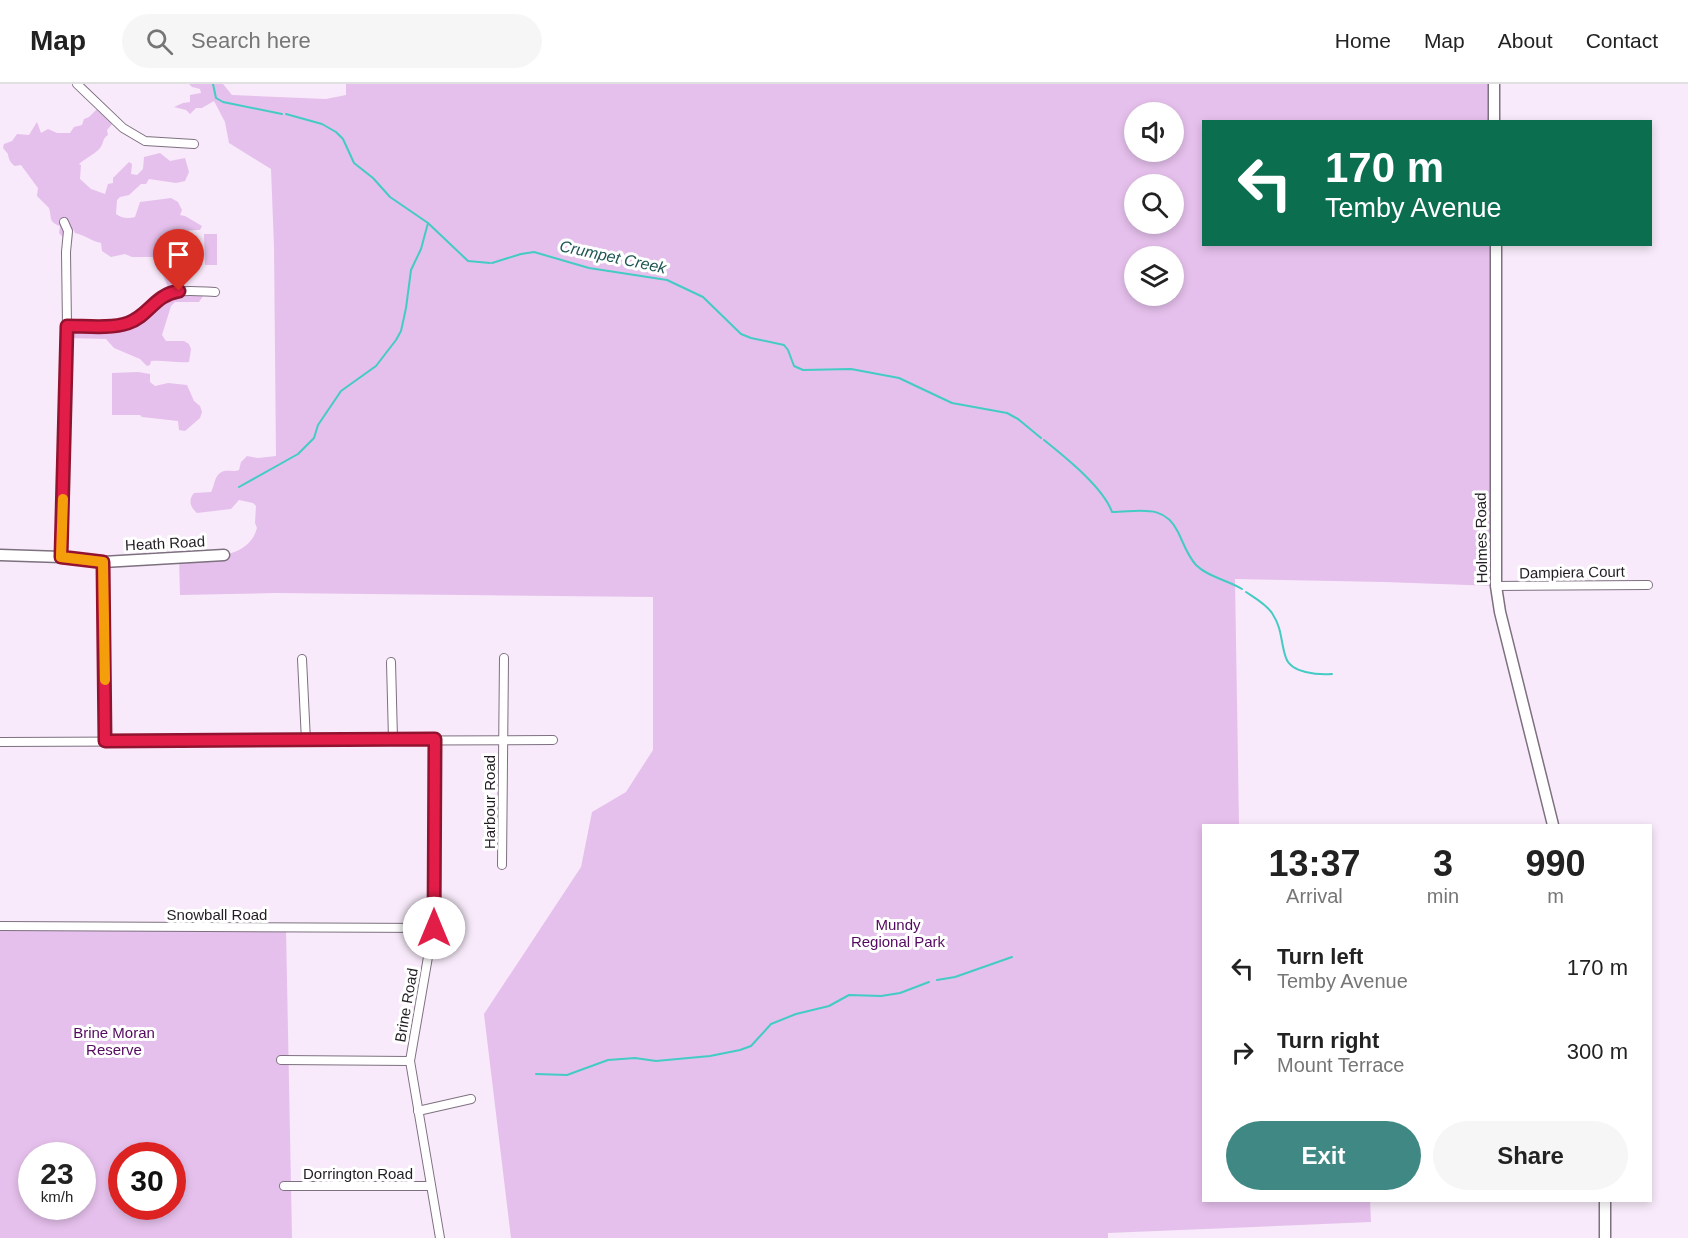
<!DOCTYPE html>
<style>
:root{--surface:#fff;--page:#f6f6f6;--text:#222;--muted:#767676;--line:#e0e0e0;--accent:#408883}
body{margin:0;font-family:Helvetica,sans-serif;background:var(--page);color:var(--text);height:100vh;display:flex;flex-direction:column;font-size:22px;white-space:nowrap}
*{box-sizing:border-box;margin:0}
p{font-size:20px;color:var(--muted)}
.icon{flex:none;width:33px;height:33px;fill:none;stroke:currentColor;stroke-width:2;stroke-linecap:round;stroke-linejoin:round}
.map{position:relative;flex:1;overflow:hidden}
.side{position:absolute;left:1202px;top:740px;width:450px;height:378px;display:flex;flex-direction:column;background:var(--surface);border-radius:0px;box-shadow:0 3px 9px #0003}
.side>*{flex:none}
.banner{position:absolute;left:1202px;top:36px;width:450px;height:126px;border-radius:0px;box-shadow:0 3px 9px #0003;background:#0b6e4f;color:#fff;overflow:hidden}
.tools{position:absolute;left:1124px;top:18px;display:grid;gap:12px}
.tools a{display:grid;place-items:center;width:60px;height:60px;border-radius:50%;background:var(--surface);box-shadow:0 3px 9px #0003;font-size:30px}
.speed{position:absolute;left:18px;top:1058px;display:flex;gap:12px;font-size:30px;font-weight:700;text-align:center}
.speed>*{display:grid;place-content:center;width:78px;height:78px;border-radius:50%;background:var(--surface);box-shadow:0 3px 9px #0003;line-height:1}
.speed small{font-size:15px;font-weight:400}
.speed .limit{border:9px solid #d22;background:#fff;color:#111}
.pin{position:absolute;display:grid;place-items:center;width:51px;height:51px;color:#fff;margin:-62px -26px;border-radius:50% 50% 50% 0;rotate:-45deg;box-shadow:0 0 6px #0007}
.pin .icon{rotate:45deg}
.me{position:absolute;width:66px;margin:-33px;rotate:0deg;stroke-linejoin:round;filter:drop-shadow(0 0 4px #0008)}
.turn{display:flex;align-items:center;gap:21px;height:126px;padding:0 24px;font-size:27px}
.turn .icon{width:78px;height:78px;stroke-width:2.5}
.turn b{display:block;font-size:42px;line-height:51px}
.eta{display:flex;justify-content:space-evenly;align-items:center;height:102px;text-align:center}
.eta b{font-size:36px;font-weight:800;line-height:42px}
.action{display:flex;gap:12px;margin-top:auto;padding:12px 24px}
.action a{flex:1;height:69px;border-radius:36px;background:var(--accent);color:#fff;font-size:24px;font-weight:800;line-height:69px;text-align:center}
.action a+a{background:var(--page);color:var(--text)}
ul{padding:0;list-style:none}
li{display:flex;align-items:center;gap:18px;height:84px;padding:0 24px}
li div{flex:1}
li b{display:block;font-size:22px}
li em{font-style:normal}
header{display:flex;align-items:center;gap:36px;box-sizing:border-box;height:84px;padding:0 30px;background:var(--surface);border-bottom:2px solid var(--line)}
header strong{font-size:28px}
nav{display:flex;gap:33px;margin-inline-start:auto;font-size:21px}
.search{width:420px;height:54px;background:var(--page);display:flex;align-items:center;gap:15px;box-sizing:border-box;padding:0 21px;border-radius:33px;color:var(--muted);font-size:22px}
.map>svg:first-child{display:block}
.green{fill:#e5c0ec;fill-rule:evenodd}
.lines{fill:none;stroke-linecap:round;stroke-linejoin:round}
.stream{stroke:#43cbc4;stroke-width:2}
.minor-casing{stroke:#7d707f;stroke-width:10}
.tertiary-casing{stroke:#7d707f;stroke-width:13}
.minor{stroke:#fff;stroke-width:8}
.tertiary{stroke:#fff;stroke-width:10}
.route-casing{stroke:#92132f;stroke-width:15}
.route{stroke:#e11d48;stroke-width:10}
.slow{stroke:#f59e0b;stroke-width:10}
.labels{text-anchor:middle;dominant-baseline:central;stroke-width:6;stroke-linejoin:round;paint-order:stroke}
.street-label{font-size:15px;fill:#221d23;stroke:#fff}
.park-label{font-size:15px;fill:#540960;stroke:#fff}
.water-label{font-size:16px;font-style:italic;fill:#1f5754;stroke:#fff}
</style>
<header>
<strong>Map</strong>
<div class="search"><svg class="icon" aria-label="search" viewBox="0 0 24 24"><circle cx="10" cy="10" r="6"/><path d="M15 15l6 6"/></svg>Search here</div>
<nav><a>Home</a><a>Map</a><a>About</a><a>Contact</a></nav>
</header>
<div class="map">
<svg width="1688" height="1154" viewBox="0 0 1688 1154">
<rect width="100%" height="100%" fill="#f8eafa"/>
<g class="green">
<path d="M 189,0 L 223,0 L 232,11 L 326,15 L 346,11 L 346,0 L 1494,0 L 1494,37 L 1203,38 L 1203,160 L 1496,161 L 1496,502 L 1384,498 L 1235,495 L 1239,741 L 1203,741 L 1203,1116 L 1370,1116 L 1371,1138 L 1108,1149 L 1108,1154 L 511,1154 L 484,930 L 581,783 L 592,728 L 626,708 L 653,666 L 653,513 L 276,509 L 180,511 L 179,473 C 206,472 248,477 257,444 L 255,439 L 256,422 L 253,419 L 239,416 L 231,425 L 197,429 C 190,423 188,416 194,409 L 211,408 C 215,401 214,390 224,387 C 230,386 234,388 239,386 L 241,378 L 247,372 L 258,374 L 276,372 L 274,162 L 271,85 L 229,59 L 225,38 L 214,17 L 202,24 L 196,24 L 190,30 L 186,26 L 174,23 L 183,19 L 190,18 L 190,11 L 201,9 L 200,5 L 192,3 ZM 1134,28 L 1173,28 L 1173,68 L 1134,68 ZM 1134,100 L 1173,100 L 1173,140 L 1134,140 ZM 1134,172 L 1173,172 L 1173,212 L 1134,212 Z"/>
<path d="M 100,22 L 115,37 L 107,46 L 108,51 C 102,55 104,59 100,64 C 96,69 85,75 79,80 L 81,81 L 80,95 L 91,105 L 105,110 L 108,100 L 113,99 L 113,94 L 129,78 L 132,80 L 131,90 L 137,91 L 143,85 L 144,73 L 160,69 L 170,77 L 185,74 L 189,88 L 185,97 L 176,99 L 149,95 L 146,100 L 141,100 L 129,111 L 120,113 L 117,116 L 116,130 C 121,134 128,135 135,133 L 140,118 L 171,114 L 178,118 L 182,126 L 180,131 L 185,132 L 202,142 L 200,146 L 172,147 L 167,152 L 168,161 L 167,178 L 176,187 L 180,206 L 170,208 C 166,195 159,185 153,173 L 132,173 L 125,170 L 111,173 L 102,167 L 101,159 C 91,157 85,151 75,149 L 73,145 L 72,158 L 70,160 L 59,149 L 60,142 C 48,138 52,133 49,124 L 37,112 L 38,104 L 21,81 L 15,82 C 11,80 8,74 8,70 L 3,64 L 4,60 L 12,57 L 17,50 L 29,51 L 37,38 L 41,49 L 48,45 L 57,49 L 70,49 L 74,43 L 82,41 L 84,35 L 89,33 Z"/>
<polygon points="217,150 217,181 205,181 204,150"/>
<path d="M 202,208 L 203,212 L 199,218 L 175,218 L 171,222 L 162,251 L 166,257 L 184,257 L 189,260 L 191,265 L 189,278 C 175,279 164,276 151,277 L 150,281 L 147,282 L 140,275 L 114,264 L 106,255 L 67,254 L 68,242 L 129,240 L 162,213 Z"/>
<polygon points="138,288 150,290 150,298 155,302 168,299 187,301 194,317 200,322 202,328 200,334 185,347 179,346 178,337 142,333 140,331 112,331 112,289"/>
<path d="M 0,842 L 286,844 L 292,1154 L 0,1154 ZM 32,1071 L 82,1071 L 82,1122 L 32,1122 ZM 122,1071 L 172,1071 L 172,1122 L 122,1122 Z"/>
</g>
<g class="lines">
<g class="stream">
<polyline points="213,0 216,14 223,18 282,30"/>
<polyline points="286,30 322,40 336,48 343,55 354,79 373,94 390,113 428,139 468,177 490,179"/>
<polyline points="492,179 521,170 534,168 589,184 667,196 703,213 741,250 751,254 784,261 788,266 794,282 803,286 851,285 899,294 952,319 1007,329 1018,335 1041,354"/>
<path d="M 1044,356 C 1065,373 1103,403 1112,428 C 1139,428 1164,419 1178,448 C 1184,460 1187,471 1196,481 C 1208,493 1227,496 1242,505"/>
<polyline points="239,403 298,370 314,354 318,341 341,307 376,282 396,256 401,247 406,224 411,186 421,165 428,139"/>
<path d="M 1246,508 C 1255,514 1266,520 1272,529 C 1283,546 1280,557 1286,574 C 1291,589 1318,591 1332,590"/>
<polyline points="937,896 955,893 1012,873"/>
<polyline points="536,990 567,991 608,976 635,974 656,977 710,972 740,966 751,962 771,940 796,930 829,922 849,911 881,912 900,909 929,898"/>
</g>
<defs>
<g id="minor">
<polyline points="77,0 123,44 145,57 194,60"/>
<path d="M 67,242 C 86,242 109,245 127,239 C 138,236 145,227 153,219 C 170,203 193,207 215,208"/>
<polyline points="61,473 67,242 66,168 68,147 64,138"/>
<polyline points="103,478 105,657"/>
<polyline points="1496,502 1648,501"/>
<polyline points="302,575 306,657"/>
<polyline points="391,578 393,655"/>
<polyline points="435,655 433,844 410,977 440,1154"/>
<polyline points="0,658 553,656"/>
<polyline points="502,781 504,574"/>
<polyline points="0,842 433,844"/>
<polyline points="281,976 410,977"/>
<polyline points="418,1027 471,1015"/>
<polyline points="284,1102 431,1102"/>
</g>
<g id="tertiary">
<polyline points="1494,0 1494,38"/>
<polyline points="1496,160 1496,502 1500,528 1553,741"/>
<polyline points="0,471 61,473 103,478 224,471"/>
<polyline points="1605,1116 1605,1154"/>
</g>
</defs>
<use href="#minor" class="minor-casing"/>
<use href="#tertiary" class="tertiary-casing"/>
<use href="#minor" class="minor"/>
<use href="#tertiary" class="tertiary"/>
</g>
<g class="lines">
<defs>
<path id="route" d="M 179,207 C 154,211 149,232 128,239 C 110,245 86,242 67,242 L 61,473 L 103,478 L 105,657 L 435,655 L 434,844"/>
</defs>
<use href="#route" class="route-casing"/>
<use href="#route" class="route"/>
<polyline class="slow" points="63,415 61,473 103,478 105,596"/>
</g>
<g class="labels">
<g class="street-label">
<text transform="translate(1481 454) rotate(-91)">Holmes Road</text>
<text transform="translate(165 459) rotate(-3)">Heath Road</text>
<text transform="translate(1572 488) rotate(-1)">Dampiera Court</text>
<text transform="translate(489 718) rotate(-90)">Harbour Road</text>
<text x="217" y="830">Snowball Road</text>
<text transform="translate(406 921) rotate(-80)">Brine Road</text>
<text x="358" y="1089">Dorrington Road</text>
</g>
<g class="park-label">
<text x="898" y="840">Mundy<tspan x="898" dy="17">Regional Park</tspan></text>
<text x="114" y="948">Brine Moran<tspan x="114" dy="17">Reserve</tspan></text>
</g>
<g class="water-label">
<text transform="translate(613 173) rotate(12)">Crumpet Creek</text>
</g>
</g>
</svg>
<div class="tools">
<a><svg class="icon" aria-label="sound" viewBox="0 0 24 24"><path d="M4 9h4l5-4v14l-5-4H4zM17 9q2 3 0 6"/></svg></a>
<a><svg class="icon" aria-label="search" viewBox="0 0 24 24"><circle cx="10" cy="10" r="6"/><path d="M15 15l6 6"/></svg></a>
<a><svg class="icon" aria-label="layers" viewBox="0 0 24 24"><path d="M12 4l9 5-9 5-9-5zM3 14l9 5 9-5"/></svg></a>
</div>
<div class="speed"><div>23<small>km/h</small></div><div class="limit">30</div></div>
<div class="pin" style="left:179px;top:207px;background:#d93025"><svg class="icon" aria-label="arrive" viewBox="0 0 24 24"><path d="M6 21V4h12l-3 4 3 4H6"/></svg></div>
<svg class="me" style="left:434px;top:844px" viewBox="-20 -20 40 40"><circle r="19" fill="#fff"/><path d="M0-13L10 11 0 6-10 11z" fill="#e11d48"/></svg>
<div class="banner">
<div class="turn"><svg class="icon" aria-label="left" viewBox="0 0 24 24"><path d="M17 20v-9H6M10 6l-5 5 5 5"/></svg><div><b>170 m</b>Temby Avenue</div></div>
</div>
<section class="side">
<div class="eta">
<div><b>13:37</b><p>Arrival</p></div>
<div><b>3</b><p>min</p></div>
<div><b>990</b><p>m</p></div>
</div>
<ul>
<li><svg class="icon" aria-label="left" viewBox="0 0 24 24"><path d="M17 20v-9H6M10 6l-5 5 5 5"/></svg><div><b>Turn left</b><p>Temby Avenue</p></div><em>170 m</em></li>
<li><svg class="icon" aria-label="right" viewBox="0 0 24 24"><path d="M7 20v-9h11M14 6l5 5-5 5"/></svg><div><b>Turn right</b><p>Mount Terrace</p></div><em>300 m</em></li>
</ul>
<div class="action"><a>Exit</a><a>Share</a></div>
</section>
</div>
